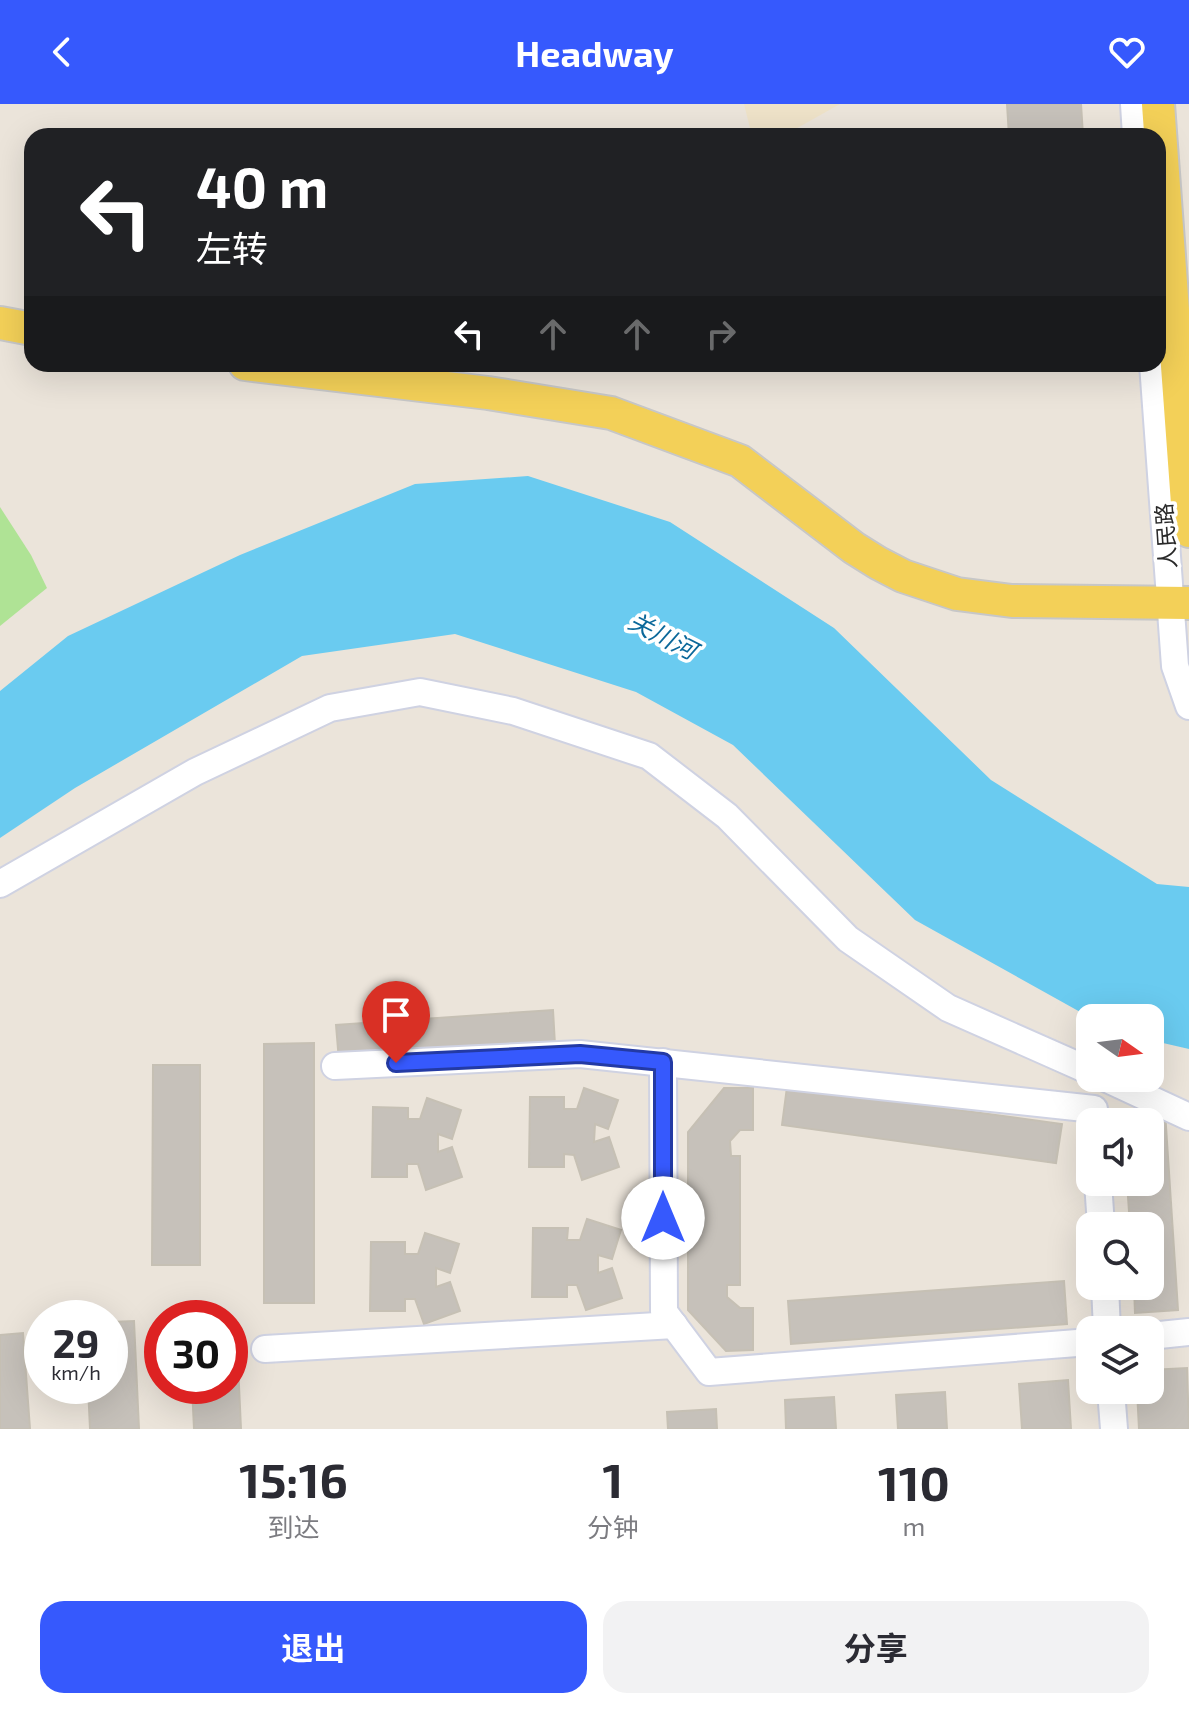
<!DOCTYPE html>
<html lang="zh">
<meta charset="utf-8">
<style>
:root{--surface:#fff;--page:#f2f2f3;--text:#2b2b33;--muted:#7c7c81;--accent:#3659fd}
body{margin:0;font-family:"Exo 2","Noto Sans SC",sans-serif;background:var(--page);color:var(--text);height:100vh;display:flex;flex-direction:column;font-size:30px;white-space:nowrap}
*{box-sizing:border-box;margin:0}
p{font-size:26px;color:var(--muted)}
.icon{flex:none;width:44px;height:44px;fill:none;stroke:currentColor;stroke-width:2;stroke-linecap:round;stroke-linejoin:round}
.map{position:relative;height:1325px;overflow:hidden}
.panel{display:flex;flex-direction:column;background:var(--surface);flex:1}
.panel>*{flex:none}
.top-card{position:absolute;left:24px;top:24px;width:1142px;height:244px;border-radius:24px;box-shadow:0 8px 32px #0002;background:#202124;color:#fff;overflow:hidden}
.needle{width:52px;rotate:104deg}
.tools{position:absolute;left:1076px;top:900px;display:grid;gap:16px}
.tools a{display:grid;place-items:center;width:88px;height:88px;border-radius:16px;background:var(--surface);box-shadow:0 8px 32px #0002;font-size:40px}
.speed{position:absolute;left:24px;top:1196px;display:flex;gap:16px;font-size:40px;font-weight:700;text-align:center}
.speed>*{display:grid;place-content:center;width:104px;height:104px;border-radius:50%;background:var(--surface);box-shadow:0 8px 32px #0002;line-height:1}
.speed small{font-size:20px;font-weight:400}
.speed .limit{border:12px solid #d22;background:#fff;color:#111}
.pin{position:absolute;display:grid;place-items:center;width:68px;height:68px;color:#fff;margin:-82px -34px;border-radius:50% 50% 50% 0;rotate:-45deg;box-shadow:0 0 8px #0007}
.pin .icon{rotate:45deg}
.me{position:absolute;width:88px;margin:-44px;rotate:0deg;stroke-linejoin:round;filter:drop-shadow(0 0 6px #0008)}
.turn{display:flex;align-items:center;gap:28px;height:168px;padding:0 40px;font-size:36px}
.turn .icon{width:104px;height:104px;stroke-width:2.5}
.turn b{display:block;font-size:56px;line-height:68px}
.lanes{display:flex;align-items:center;height:76px;padding:0 40px;background:#0003;justify-content:center;gap:40px;direction:ltr}
.lanes .off{opacity:.35}
.eta{display:flex;justify-content:space-evenly;align-items:center;height:136px;text-align:center}
.eta b{font-size:48px;font-weight:700;line-height:56px}
.button{display:flex;gap:16px;margin-top:auto;padding:16px 40px}
.button a{flex:1;height:92px;border-radius:24px;background:var(--accent);color:#fff;font-size:32px;font-weight:700;line-height:92px;text-align:center}
.button a+a{background:var(--page);color:var(--text)}
header{display:flex;justify-content:space-between;align-items:center;height:104px;padding:0 40px;background:var(--accent);color:#fff;font-size:36px;font-weight:700}
.map>svg:first-child{display:block}
.education{fill:#eee2c8}
.green{fill:#afe395}
.water{fill:#6acbf0}
.building{fill:#c6c1ba;stroke:#c6c0b4;stroke-width:2}
.lines{fill:none;stroke-linecap:round;stroke-linejoin:round}
.minor-casing{stroke:#cfd2e2;stroke-width:30}
.major-casing{stroke:#c7c7c7;stroke-width:36}
.minor{stroke:#fff;stroke-width:26}
.major{stroke:#f3d058;stroke-width:32}
.route-casing{stroke:#233aa4;stroke-width:20}
.route{stroke:#3659fd;stroke-width:14}
.labels{text-anchor:middle;dominant-baseline:central;stroke-width:7;stroke-linejoin:round;paint-order:stroke}
.street-label{font-size:22px;fill:#292929;stroke:#fff}
.water-label{font-size:24px;font-style:italic;fill:#0b689a;stroke:#fff}
</style>
<header><svg class="icon" aria-label="back" viewBox="0 0 24 24"><path d="M15 5l-7 7 7 7"/></svg>Headway<svg class="icon" aria-label="heart" viewBox="0 0 24 24"><path d="M12 20l-8-8c-3-5 5-10 8-4 3-6 11-1 8 4z"/></svg></header>
<div class="map">
<svg width="1189" height="1325" viewBox="0 0 1189 1325">
<rect width="100%" height="100%" fill="#ebe4da"/>
<polygon class="education" points="744,0 840,0 783,32 752,32"/>
<polygon class="green" points="0,403 31,451 47,484 0,522"/>
<polygon class="water" points="528,372 670,418 834,524 991,676 1157,780 1189,783 1189,945 1150,936 1150,914 1091,914 915,816 733,641 636,588 455,530 302,552 75,684 0,734 0,587 68,532 240,451 415,380"/>
<g class="building">
<polygon points="1007,0 1081,0 1083,32 1009,32"/>
<polygon points="553,906 555,941 339,957 336,921"/>
<polygon points="314,939 314,1199 264,1199 264,940"/>
<polygon points="153,961 200,961 200,1161 152,1161"/>
<polygon points="787,983 1062,1020 1056,1059 782,1021"/>
<polygon points="584,984 618,996 608,1025 595,1020 594,1038 609,1033 619,1063 582,1076 574,1051 564,1050 564,1063 529,1063 530,993 564,993 564,1005 577,1005"/>
<polygon points="724,984 753,984 753,1026 740,1026 730,1037 731,1052 740,1052 740,1181 727,1181 727,1193 740,1204 753,1204 753,1246 726,1247 688,1206 688,1028"/>
<polygon points="427,994 461,1006 452,1035 438,1030 438,1048 452,1043 462,1073 426,1086 418,1060 407,1060 407,1073 372,1073 373,1003 408,1004 408,1015 420,1015"/>
<polygon points="1165,1007 1178,1206 1135,1209 1134,1182 1150,1182 1150,1122 1130,1122 1127,1078 1150,1078 1150,1018 1123,1018 1122,1010"/>
<polygon points="587,1115 621,1126 612,1155 598,1151 598,1169 612,1164 622,1194 586,1206 577,1181 567,1181 567,1193 532,1193 533,1124 568,1124 567,1136 580,1136"/>
<polygon points="425,1129 459,1140 450,1169 436,1164 436,1183 450,1178 460,1207 424,1220 415,1195 405,1195 405,1207 370,1207 371,1138 405,1138 405,1150 418,1150"/>
<polygon points="1064,1177 1067,1220 791,1240 788,1197"/>
<polygon points="134,1217 139,1325 90,1325 88,1282 110,1282 110,1218"/>
<polygon points="230,1217 236,1217 241,1325 194,1325 192,1282 230,1282"/>
<polygon points="23,1229 30,1325 0,1325 0,1231"/>
<polygon points="1187,1264 1189,1325 1139,1325 1137,1286 1150,1286 1150,1266"/>
<polygon points="1068,1276 1071,1325 1022,1325 1019,1280"/>
<polygon points="945,1288 947,1325 898,1325 896,1291"/>
<polygon points="834,1293 836,1325 786,1325 785,1296"/>
<polygon points="716,1305 717,1325 668,1325 667,1308"/>
</g>
<g class="lines">
<defs>
<g id="minor">
<polyline points="1134,0 1136,32"/>
<polyline points="1153,260 1175,562 1189,602"/>
<polyline points="0,780 195,668 330,604 420,588 513,607 649,652 727,712 848,835 948,904 1090,967"/>
<polyline points="663,958 664,1208 709,1268 1090,1238"/>
<polyline points="335,962 580,950 1094,1005 1095,1018"/>
<polyline points="1105,974 1189,1013"/>
<polyline points="1098,1078 1101,1122"/>
<polyline points="1105,1182 1107,1226"/>
<polyline points="1150,1232 1189,1228"/>
<polyline points="265,1245 674,1221"/>
<polyline points="1111,1286 1114,1325"/>
</g>
<g id="major">
<polyline points="1158,0 1189,427"/>
<polyline points="0,219 32,225"/>
<polyline points="245,260 488,289 611,309 740,357 854,444 878,459 903,472 957,490 1012,497 1189,499"/>
</g>
</defs>
<use href="#minor" class="minor-casing"/>
<use href="#major" class="major-casing"/>
<use href="#minor" class="minor"/>
<use href="#major" class="major"/>
</g>
<g class="lines">
<defs>
<polyline id="route" points="396,959 580,950 663,958 663,1114"/>
</defs>
<use href="#route" class="route-casing"/>
<use href="#route" class="route"/>
</g>
<g class="labels">
<g class="street-label">
<text transform="translate(1165 432) rotate(-94)">人民路</text>
</g>
<g class="water-label">
<text transform="translate(663 531) rotate(27)">关川河</text>
</g>
</g>
</svg>
<div class="tools">
<a><svg class="needle" viewBox="-14 -14 28 28"><path d="M0-13l5 13h-10z" fill="#e53935"/><path d="M0 13l5-13h-10z" fill="#7c7c81"/></svg></a>
<a><svg class="icon" aria-label="sound" viewBox="0 0 24 24"><path d="M4 9h4l5-4v14l-5-4H4zM17 9q2 3 0 6"/></svg></a>
<a><svg class="icon" aria-label="search" viewBox="0 0 24 24"><circle cx="10" cy="10" r="6"/><path d="M15 15l6 6"/></svg></a>
<a><svg class="icon" aria-label="layers" viewBox="0 0 24 24"><path d="M12 4l9 5-9 5-9-5zM3 14l9 5 9-5"/></svg></a>
</div>
<div class="speed"><div>29<small>km/h</small></div><div class="limit">30</div></div>
<div class="pin" style="left:396px;top:959px;background:#d93025"><svg class="icon" aria-label="arrive" viewBox="0 0 24 24"><path d="M6 21V4h12l-3 4 3 4H6"/></svg></div>
<svg class="me" style="left:663px;top:1114px" viewBox="-20 -20 40 40"><circle r="19" fill="#fff"/><path d="M0-13L10 11 0 6-10 11z" fill="#3659fd"/></svg>
<div class="top-card">
<div class="turn"><svg class="icon" aria-label="left" viewBox="0 0 24 24"><path d="M17 20v-9H6M10 6l-5 5 5 5"/></svg><div><b>40 m</b>左转</div></div>
<div class="lanes"><svg class="icon" aria-label="left" viewBox="0 0 24 24"><path d="M17 20v-9H6M10 6l-5 5 5 5"/></svg><svg class="icon off" aria-label="ahead" viewBox="0 0 24 24"><path d="M12 20V5M6 11l6-6 6 6"/></svg><svg class="icon off" aria-label="ahead" viewBox="0 0 24 24"><path d="M12 20V5M6 11l6-6 6 6"/></svg><svg class="icon off" aria-label="right" viewBox="0 0 24 24"><path d="M7 20v-9h11M14 6l5 5-5 5"/></svg></div>
</div>
</div>
<section class="panel">
<div class="eta">
<div><b>15:16</b><p>到达</p></div>
<div><b>1</b><p>分钟</p></div>
<div><b>110</b><p>m</p></div>
</div>
<div class="button"><a>退出</a><a>分享</a></div>
</section>
